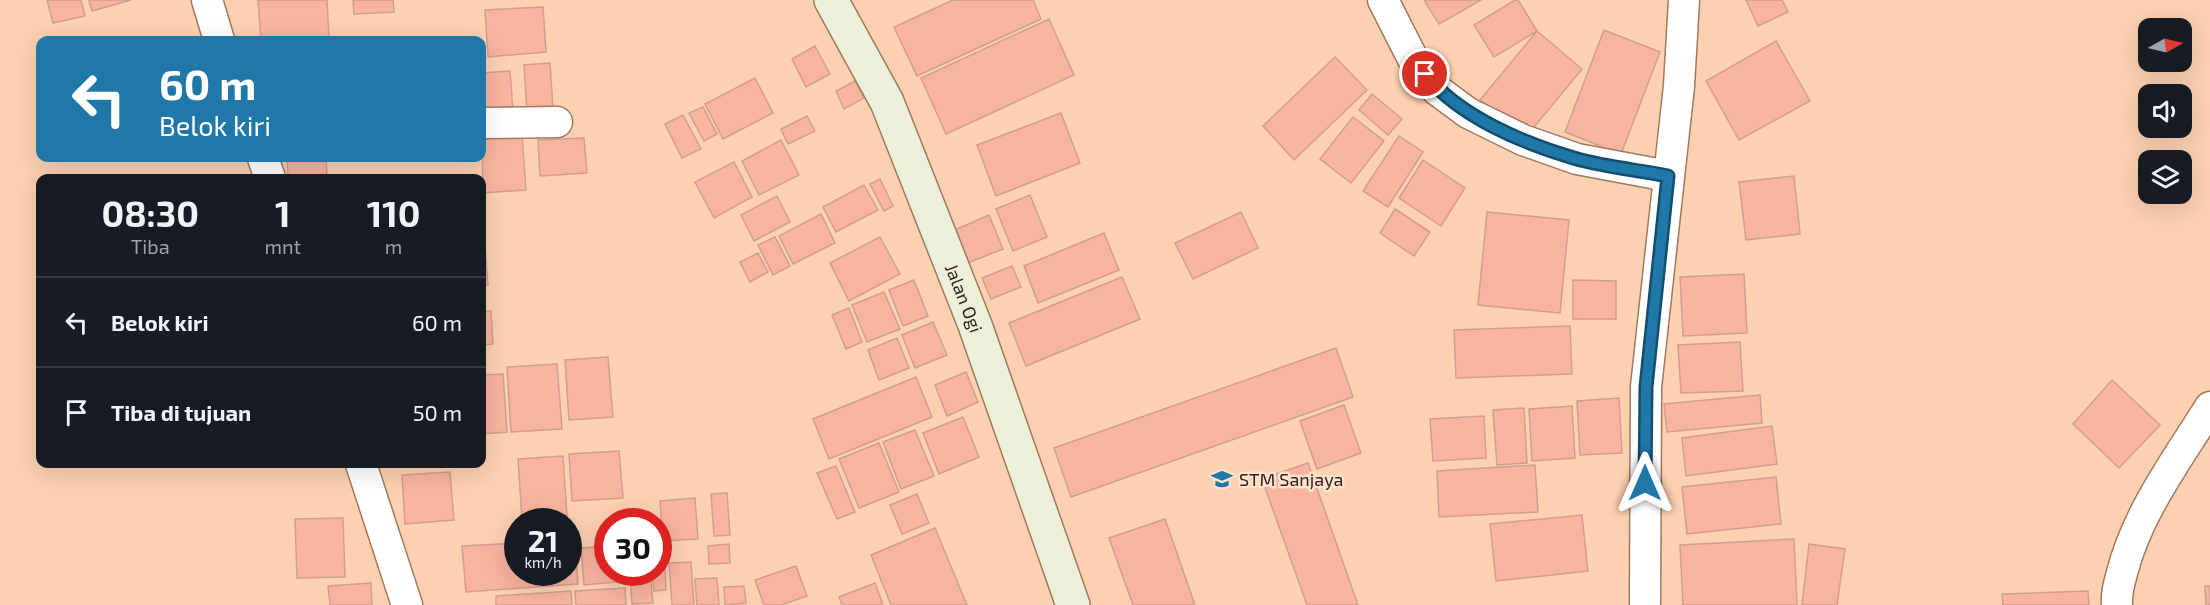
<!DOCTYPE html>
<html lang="id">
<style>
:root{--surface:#171b24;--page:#20242c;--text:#f1f3f6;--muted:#9ea1a6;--line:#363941}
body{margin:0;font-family:"Exo 2",sans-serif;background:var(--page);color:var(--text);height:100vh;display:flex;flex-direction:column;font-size:22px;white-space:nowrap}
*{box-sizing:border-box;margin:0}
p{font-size:20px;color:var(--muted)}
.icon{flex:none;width:33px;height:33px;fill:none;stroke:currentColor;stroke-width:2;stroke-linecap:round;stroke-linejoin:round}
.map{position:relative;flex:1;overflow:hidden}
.details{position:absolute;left:36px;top:174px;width:450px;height:294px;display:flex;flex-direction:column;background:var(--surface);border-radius:12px;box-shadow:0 6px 24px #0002}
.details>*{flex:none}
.banner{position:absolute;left:36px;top:36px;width:450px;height:126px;border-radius:12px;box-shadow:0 6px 24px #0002;background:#1f78a7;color:#fff;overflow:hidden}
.needle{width:39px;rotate:82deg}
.buttons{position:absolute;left:2138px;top:18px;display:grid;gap:12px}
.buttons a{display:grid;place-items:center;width:54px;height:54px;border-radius:12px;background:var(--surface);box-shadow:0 6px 24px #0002;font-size:30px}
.speed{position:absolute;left:504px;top:508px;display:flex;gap:12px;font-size:30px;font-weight:700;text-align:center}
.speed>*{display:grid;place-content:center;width:78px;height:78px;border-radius:50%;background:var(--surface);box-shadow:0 6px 24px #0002;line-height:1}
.speed small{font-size:15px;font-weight:400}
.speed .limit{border:9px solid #d22;background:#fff;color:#111}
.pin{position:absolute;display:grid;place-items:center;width:51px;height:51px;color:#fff;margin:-26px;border:3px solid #fff;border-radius:50%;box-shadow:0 2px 6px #0007}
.me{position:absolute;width:66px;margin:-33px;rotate:0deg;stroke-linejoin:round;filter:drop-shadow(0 0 4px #0008)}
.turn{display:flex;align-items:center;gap:21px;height:126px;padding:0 24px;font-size:27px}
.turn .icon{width:78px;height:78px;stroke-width:2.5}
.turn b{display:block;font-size:42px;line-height:51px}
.eta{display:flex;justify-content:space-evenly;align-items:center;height:102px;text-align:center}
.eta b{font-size:36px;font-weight:700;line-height:42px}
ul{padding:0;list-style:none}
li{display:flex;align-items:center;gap:18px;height:90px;padding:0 24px;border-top:2px solid var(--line)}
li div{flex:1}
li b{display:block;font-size:22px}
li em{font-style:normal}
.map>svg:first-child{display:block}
.building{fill:#f8b49f;stroke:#d19f8f;stroke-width:1.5}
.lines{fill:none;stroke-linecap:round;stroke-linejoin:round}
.street-casing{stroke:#a17a5d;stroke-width:33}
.secondary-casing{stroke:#a17a5d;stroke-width:36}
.street{stroke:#fff;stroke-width:30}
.secondary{stroke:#ecf0da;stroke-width:33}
.route-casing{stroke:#144e6d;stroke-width:15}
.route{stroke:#1f78a7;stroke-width:10}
.labels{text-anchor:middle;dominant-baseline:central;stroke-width:5;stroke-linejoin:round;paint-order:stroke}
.street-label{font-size:18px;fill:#342418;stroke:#fce2cf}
.poi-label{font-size:18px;fill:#342418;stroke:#fce2cf;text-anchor:start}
</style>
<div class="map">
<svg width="2210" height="605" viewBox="0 0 2210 605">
<rect width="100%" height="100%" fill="#fcd0b1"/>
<g class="building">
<polygon points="47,0 81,0 85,16 53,23"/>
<polygon points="89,0 131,0 92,11"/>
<polygon points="258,0 327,0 329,38 261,40"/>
<polygon points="353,0 393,0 394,12 354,14"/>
<polygon points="953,0 1033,0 1041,19 917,76 894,27"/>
<polygon points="1424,0 1481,0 1439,24"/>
<polygon points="1515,0 1518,0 1537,31 1494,57 1474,25"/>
<polygon points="1746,0 1782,0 1788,12 1758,26"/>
<polygon points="543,7 546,52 488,57 485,10"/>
<polygon points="1049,19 1074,75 946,134 921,78"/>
<polygon points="1604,30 1660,52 1621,154 1565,132"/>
<polygon points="1537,31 1582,69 1525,138 1480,100"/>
<polygon points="1776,41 1810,101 1739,140 1706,81"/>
<polygon points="815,46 830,74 806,87 792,59"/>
<polygon points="1335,57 1367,90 1294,160 1263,126"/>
<polygon points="550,63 553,109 527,111 524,65"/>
<polygon points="510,71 513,111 482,113 482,73"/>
<polygon points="755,78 773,113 723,139 705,104"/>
<polygon points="855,81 864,98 844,109 836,91"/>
<polygon points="1372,94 1402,119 1388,135 1359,110"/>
<polygon points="703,107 717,134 704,141 689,113"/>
<polygon points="1061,113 1080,163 996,196 977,145"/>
<polygon points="683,115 701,149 682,158 665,124"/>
<polygon points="807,116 815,131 788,144 781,129"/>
<polygon points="1353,117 1384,141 1351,183 1320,159"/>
<polygon points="522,135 526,190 483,193 482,138"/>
<polygon points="1399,136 1423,152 1388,207 1363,191"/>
<polygon points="584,138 587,173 540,176 538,140"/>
<polygon points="781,140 799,175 759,195 742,161"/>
<polygon points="287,158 326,158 327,178 288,178"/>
<polygon points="1423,160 1465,188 1441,226 1399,198"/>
<polygon points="734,162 752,197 714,218 695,182"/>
<polygon points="1794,176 1800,234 1746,240 1739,182"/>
<polygon points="880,179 893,206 884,211 870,184"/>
<polygon points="864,185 878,210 836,232 823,207"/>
<polygon points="1030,195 1047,237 1013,251 996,209"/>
<polygon points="777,196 790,222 754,241 741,215"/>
<polygon points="1395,209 1430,232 1414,256 1380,233"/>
<polygon points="1241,212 1258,248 1193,279 1175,243"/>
<polygon points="1487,212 1569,220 1560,313 1478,305"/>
<polygon points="821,214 835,243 793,264 779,236"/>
<polygon points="989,215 1003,249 968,263 955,230"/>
<polygon points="482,222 483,222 488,285 482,286"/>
<polygon points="1104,233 1119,270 1038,303 1024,266"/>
<polygon points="775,237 790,266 773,275 758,245"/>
<polygon points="880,237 900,274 849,301 830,263"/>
<polygon points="758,253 768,272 750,282 740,262"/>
<polygon points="1012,266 1021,287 991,299 982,278"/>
<polygon points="1744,274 1747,333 1683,336 1680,277"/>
<polygon points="1122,277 1140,319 1026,366 1009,323"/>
<polygon points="914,280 928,316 903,326 889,290"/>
<polygon points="1573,280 1616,281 1616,319 1573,319"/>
<polygon points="884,292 900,329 867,342 852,305"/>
<polygon points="849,308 862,342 846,349 832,315"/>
<polygon points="491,311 493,344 482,345 482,312"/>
<polygon points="933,322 947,355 915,368 902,335"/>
<polygon points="1570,326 1572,374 1456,378 1454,330"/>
<polygon points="897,338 909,368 879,380 868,350"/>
<polygon points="1740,342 1743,391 1681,393 1678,345"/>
<polygon points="1336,348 1353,397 1071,497 1054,448"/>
<polygon points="608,357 613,417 569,420 565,360"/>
<polygon points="557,364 562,429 511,432 507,367"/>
<polygon points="966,372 978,402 947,416 935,385"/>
<polygon points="503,374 507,432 482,434 482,375"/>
<polygon points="916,377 932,417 829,459 813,419"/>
<polygon points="2112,380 2160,425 2119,468 2073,424"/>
<polygon points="1760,395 1762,423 1667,432 1664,404"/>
<polygon points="1619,398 1622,453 1580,455 1577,401"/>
<polygon points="1344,405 1361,453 1317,469 1300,421"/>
<polygon points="1572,406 1575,458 1532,461 1529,409"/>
<polygon points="1524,408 1527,463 1497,465 1493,410"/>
<polygon points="1484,416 1486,458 1433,461 1430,419"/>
<polygon points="963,417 979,457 939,474 923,433"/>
<polygon points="1772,426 1777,464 1686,476 1682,438"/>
<polygon points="915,430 934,476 901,489 883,442"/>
<polygon points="879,443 899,492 859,508 839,459"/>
<polygon points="619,451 623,498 572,501 569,454"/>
<polygon points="563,456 567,516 522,519 518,459"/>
<polygon points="1308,463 1358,605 1307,605 1262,479"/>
<polygon points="1535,465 1538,512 1439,517 1437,471"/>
<polygon points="836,466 855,512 837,519 817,473"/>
<polygon points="450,472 454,520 405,524 402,475"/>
<polygon points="1776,477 1781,524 1687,534 1682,487"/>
<polygon points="727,493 730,535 714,536 711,494"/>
<polygon points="917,494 929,523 902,534 890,505"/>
<polygon points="695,498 698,539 663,541 660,501"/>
<polygon points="1582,515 1588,571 1496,581 1490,524"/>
<polygon points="343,518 345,577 297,578 295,519"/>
<polygon points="1165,519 1195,605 1133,605 1109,538"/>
<polygon points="935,528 967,605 891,605 871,555"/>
<polygon points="568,539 575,539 578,584 466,592 462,546 518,543 518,573 568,573"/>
<polygon points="1794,539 1797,605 1683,605 1680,545"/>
<polygon points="729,544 730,563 709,564 708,546"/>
<polygon points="1809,544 1845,549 1837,605 1802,605"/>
<polygon points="608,546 608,573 626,573 627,581 584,585 581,548"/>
<polygon points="691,562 694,605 672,605 669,563"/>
<polygon points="796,566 807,596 781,605 764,605 755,580"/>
<polygon points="658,568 665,568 666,590 654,591 652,573 658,573"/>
<polygon points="630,573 650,573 653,603 632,604"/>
<polygon points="717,578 719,605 697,605 695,579"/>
<polygon points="371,583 372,605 330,605 328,586"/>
<polygon points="875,583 883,605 842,605 839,597"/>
<polygon points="744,586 746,603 725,605 724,587"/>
<polygon points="2205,586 2210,586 2210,605 2206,605"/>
<polygon points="625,588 626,605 576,605 575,591"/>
<polygon points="571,591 572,605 496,605 496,596"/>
<polygon points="2088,591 2089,605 2003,605 2002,594"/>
</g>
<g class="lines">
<defs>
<g id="street">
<polyline points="207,0 219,40"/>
<polyline points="1383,0 1413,59 1437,90 1468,113 1523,140 1577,159 1668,176"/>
<polyline points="482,123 557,122"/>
<polyline points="263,158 270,178"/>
<polyline points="361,464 407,605"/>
<polyline points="1645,605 1646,387 1679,86 1684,0"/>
<path d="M 2117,605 C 2116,594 2119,584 2122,573 C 2137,513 2177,460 2210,407"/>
</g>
<g id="secondary">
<path id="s1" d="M 831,0 L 887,102 L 975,325 L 1073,605"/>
</g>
</defs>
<use href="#street" class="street-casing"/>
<use href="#secondary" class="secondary-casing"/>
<use href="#street" class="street"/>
<use href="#secondary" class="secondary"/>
</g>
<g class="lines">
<defs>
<path id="route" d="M 1425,74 C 1459,117 1525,144 1577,159 C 1606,167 1638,170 1668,176 L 1646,387 L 1645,483"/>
</defs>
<use href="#route" class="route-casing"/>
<use href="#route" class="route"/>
</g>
<defs>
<symbol id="school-bare" viewBox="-9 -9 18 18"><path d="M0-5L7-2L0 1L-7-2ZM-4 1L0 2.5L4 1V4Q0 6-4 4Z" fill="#1f78a7" stroke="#fce2cf" stroke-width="2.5" paint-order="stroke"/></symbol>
</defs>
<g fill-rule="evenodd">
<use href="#school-bare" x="1207" y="464" width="30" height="30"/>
</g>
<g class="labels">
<g class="street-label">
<text stroke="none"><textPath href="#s1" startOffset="327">Jalan Ogi</textPath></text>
</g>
<g class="poi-label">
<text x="1239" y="479">STM Sanjaya</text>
</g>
</g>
</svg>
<div class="buttons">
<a><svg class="needle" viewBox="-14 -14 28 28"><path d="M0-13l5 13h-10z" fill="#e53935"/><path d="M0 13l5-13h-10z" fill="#9ea1a6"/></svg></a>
<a><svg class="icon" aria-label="sound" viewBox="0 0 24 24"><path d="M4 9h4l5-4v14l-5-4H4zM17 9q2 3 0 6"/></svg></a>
<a><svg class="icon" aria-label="layers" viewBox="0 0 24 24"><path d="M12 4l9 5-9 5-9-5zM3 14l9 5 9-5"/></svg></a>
</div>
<div class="speed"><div>21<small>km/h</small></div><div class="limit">30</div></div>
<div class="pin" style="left:1425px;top:74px;background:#d93025"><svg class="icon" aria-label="arrive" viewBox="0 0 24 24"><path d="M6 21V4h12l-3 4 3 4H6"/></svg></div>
<svg class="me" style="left:1645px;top:483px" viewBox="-20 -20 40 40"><path d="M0-17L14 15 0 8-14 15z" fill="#1f78a7" stroke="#fff" stroke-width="4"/></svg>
<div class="banner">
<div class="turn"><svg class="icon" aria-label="left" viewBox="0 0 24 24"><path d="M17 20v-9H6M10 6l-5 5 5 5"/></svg><div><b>60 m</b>Belok kiri</div></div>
</div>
<section class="details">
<div class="eta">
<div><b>08:30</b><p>Tiba</p></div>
<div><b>1</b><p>mnt</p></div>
<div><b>110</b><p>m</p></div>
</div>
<ul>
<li><svg class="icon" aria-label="left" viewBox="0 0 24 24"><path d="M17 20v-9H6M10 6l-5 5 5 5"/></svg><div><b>Belok kiri</b></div><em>60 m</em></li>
<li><svg class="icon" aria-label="arrive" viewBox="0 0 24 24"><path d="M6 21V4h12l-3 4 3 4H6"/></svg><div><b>Tiba di tujuan</b></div><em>50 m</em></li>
</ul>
</section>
</div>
